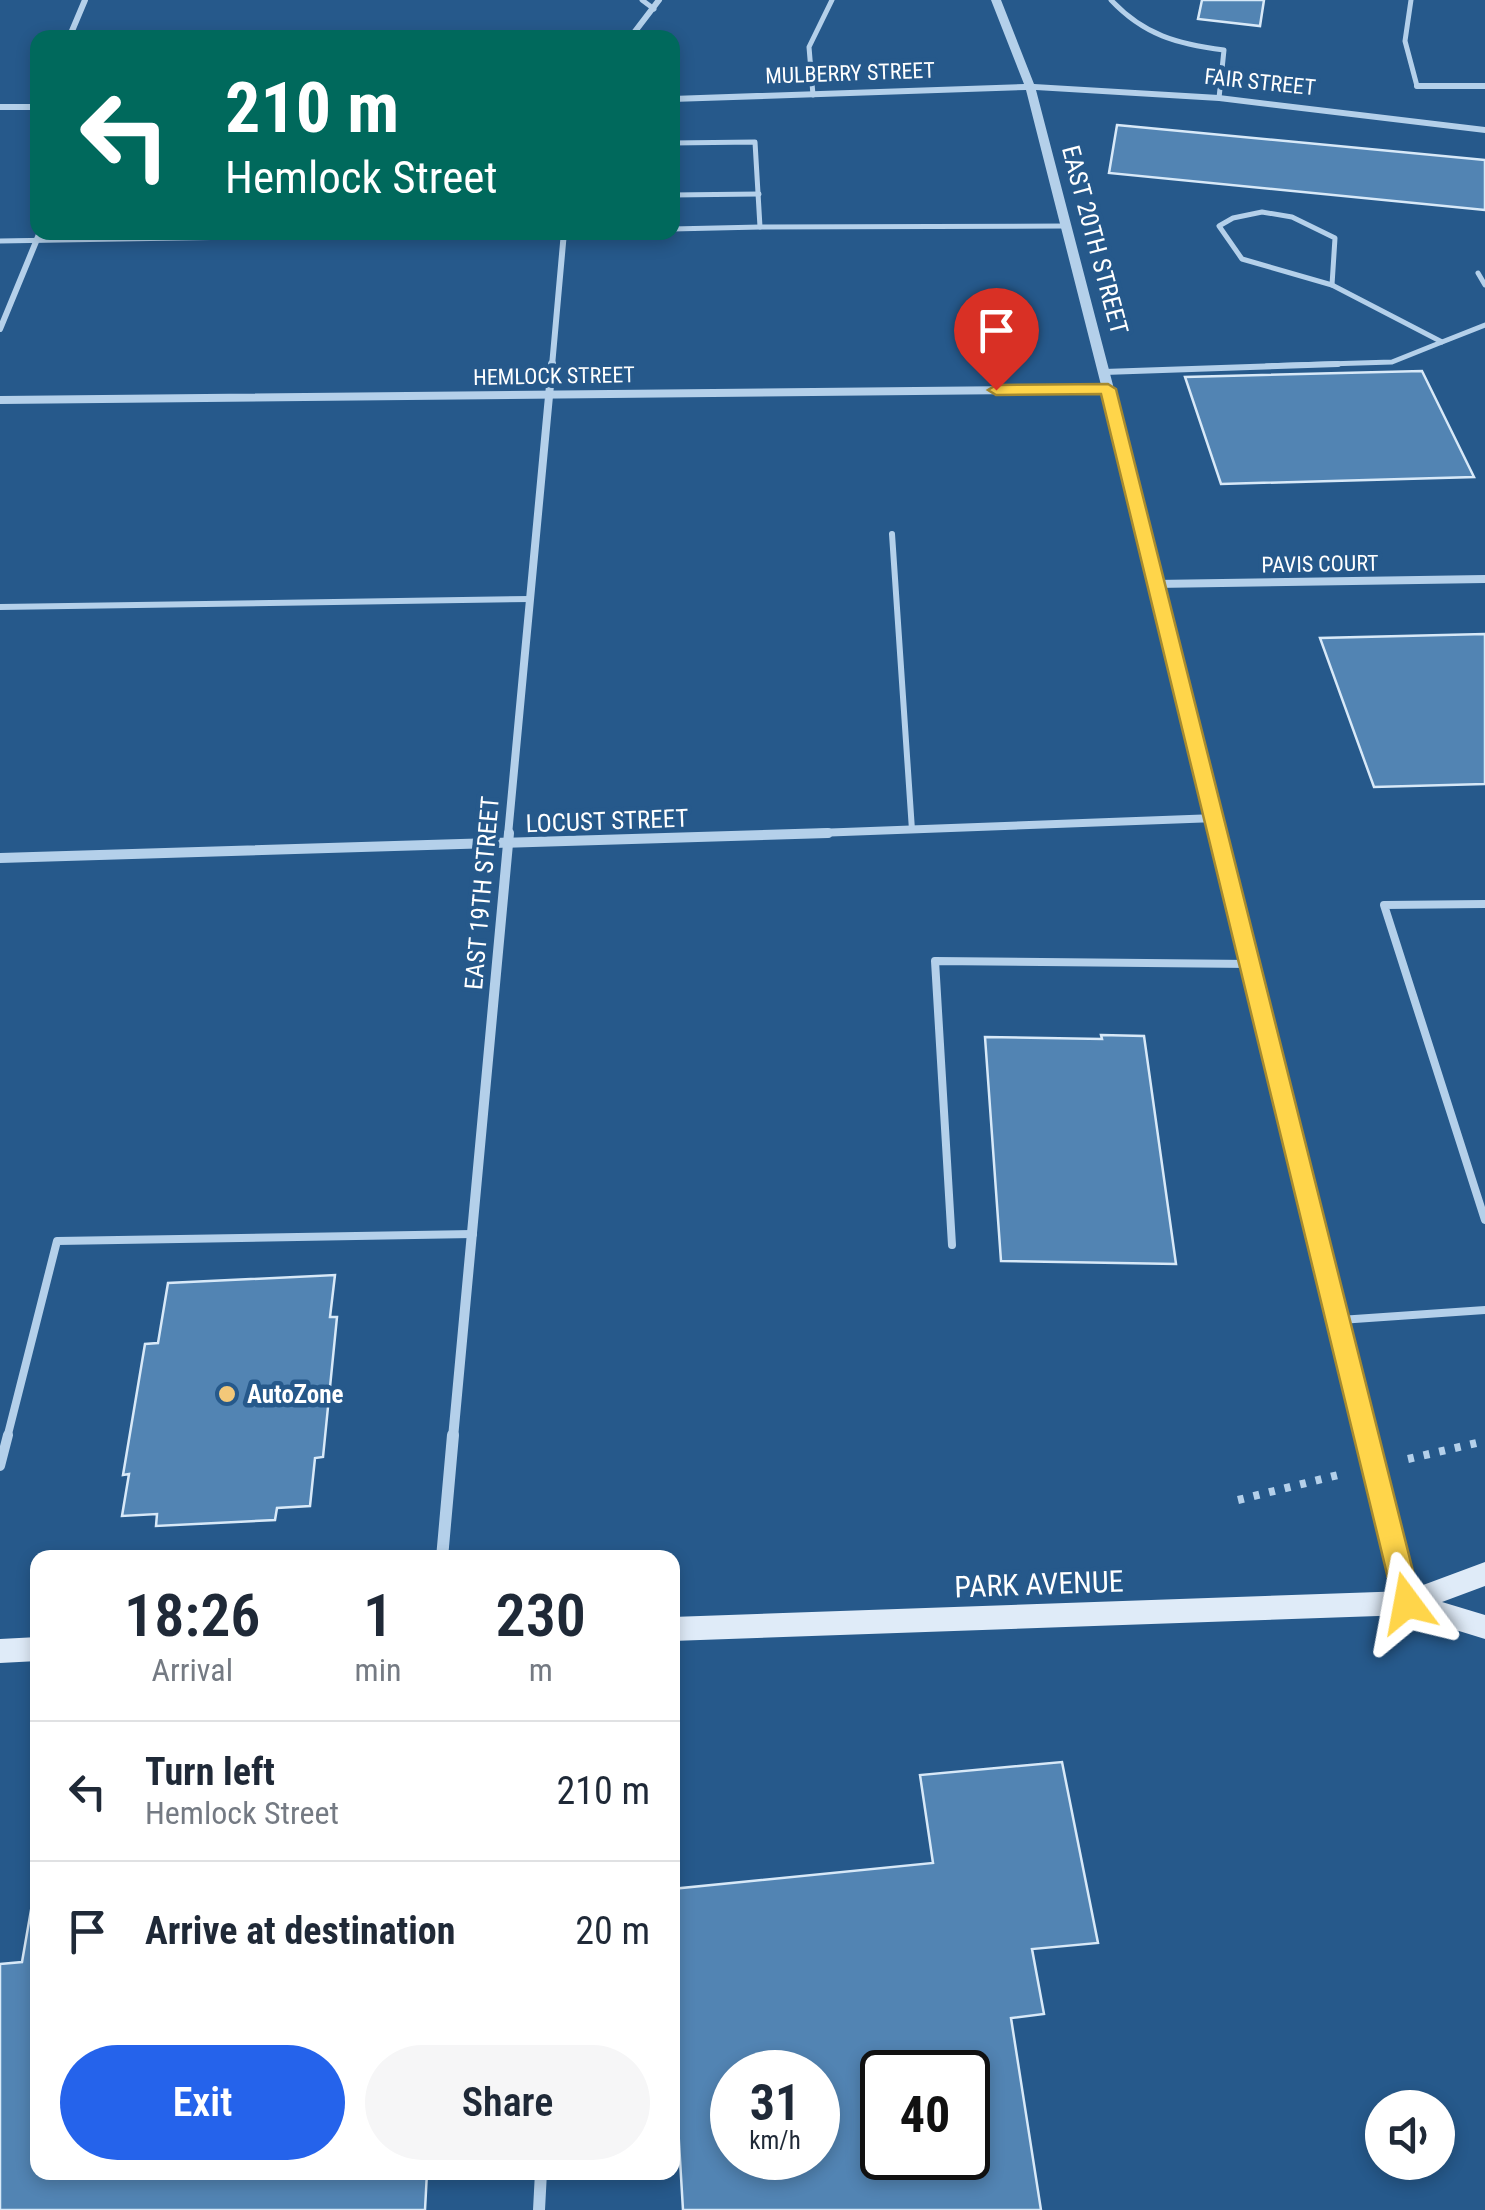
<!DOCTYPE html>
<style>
:root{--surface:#fff;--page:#f6f6f7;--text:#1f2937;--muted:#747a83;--line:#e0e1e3;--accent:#2563eb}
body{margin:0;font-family:"Roboto Condensed",sans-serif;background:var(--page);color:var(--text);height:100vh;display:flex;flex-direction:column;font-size:38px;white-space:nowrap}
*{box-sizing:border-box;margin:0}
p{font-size:32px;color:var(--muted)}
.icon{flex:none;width:55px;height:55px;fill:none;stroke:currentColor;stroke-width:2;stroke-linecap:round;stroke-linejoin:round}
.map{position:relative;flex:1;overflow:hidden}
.side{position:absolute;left:30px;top:1550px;width:650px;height:630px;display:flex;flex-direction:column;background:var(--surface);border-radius:20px;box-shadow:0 5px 15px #0003}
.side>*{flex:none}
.top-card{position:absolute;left:30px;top:30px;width:650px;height:210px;border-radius:20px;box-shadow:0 5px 15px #0003;background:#00695c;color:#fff;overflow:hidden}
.buttons{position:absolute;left:1365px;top:2090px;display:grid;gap:20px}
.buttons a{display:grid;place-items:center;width:90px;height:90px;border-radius:50%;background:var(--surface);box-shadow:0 5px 15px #0003;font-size:50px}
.speed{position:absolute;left:710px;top:2050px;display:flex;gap:20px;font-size:50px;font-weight:700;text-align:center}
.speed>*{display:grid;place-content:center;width:130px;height:130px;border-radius:50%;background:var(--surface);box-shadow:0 5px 15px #0003;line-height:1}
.speed small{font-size:25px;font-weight:400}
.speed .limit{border:5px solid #111;border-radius:15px;background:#fff;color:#111}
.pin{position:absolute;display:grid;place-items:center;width:85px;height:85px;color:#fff;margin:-102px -42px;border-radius:50% 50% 50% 0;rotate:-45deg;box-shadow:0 0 10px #0007}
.pin .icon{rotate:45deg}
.me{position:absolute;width:110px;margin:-55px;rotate:347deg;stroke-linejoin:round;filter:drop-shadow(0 0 8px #0008)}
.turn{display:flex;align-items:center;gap:35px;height:210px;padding:0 30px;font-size:45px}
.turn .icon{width:130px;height:130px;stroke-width:2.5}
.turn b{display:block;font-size:70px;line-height:85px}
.eta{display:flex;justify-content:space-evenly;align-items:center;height:170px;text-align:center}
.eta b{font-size:60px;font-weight:600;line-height:70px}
.primary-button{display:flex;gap:20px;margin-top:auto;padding:20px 30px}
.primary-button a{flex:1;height:115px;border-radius:60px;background:var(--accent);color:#fff;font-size:40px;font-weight:600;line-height:115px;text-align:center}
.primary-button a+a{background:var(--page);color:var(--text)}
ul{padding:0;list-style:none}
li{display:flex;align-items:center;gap:30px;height:140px;padding:0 30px;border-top:2px solid var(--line)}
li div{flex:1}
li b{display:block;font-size:38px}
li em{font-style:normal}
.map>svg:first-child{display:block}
.building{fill:#5284b3;stroke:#d8e9f8;stroke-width:2.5;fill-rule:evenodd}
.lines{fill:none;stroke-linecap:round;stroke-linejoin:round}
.path{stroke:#b4d0ea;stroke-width:8;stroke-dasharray:6 10;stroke-linecap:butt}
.service-far3{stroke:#b4d0ea;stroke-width:5}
.service-far2{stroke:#b4d0ea;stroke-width:6}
.service-far1{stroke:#b4d0ea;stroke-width:8}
.service{stroke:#b4d0ea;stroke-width:10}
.minor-far3{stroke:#b4d0ea;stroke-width:6}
.minor-far2{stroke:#b4d0ea;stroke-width:8}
.minor-far1{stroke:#b4d0ea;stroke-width:10}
.minor{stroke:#b4d0ea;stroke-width:12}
.tertiary{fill:#b4d0ea;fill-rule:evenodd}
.secondary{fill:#dfebf8;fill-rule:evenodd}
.route{fill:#ffd54a;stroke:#a68a30;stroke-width:2.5}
.poi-dot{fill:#f3c879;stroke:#26598b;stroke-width:4}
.labels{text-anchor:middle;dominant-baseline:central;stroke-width:9;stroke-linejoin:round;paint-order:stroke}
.far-street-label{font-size:22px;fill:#fff;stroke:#26598b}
.street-label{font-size:25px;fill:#fff;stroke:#26598b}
.poi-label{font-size:25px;font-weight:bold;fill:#fff;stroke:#26598b;text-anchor:start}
.near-street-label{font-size:30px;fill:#fff;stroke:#26598b}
</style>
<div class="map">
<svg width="1485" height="2210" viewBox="0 0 1485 2210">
<rect width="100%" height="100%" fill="#26598b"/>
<g class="building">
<polygon points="1202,0 1264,0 1260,26 1198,19"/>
<polygon points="1117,125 1485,160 1485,210 1109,173"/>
<polygon points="1422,371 1474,477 1221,484 1185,377"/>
<polygon points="1485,634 1485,784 1374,787 1320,638"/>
<polygon points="1101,1035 1144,1036 1176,1264 1001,1261 985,1037 1102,1039"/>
<polygon points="335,1275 330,1317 337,1317 323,1457 315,1458 310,1506 277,1508 275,1520 156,1526 157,1514 122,1516 129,1474 123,1475 145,1344 158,1343 168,1283"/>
<path d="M 1062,1762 L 1098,1943 L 1032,1949 L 1044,2014 L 1011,2018 L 1041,2210 L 683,2210 L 672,2025 L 672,1889 L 933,1863 L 920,1775 ZM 732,2072 L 818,2072 L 818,2158 L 732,2158 ZM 882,2072 L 968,2072 L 968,2158 L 882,2158 Z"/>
<polygon points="38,1870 38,2172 427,2172 425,2210 0,2210 0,1964 22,1962"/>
</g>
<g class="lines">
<g class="path">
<polyline points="1408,1459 1485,1441"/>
<polyline points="1238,1500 1338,1475"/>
</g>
<g class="service-far3">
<polyline points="642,0 654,9"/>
<path d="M 1111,0 C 1144,35 1177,44 1224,50 L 1219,98"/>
<polyline points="1411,0 1405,41 1417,86"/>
<polyline points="813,95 809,47 832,0"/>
<polyline points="672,143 755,142 760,227 1066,226"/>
<polyline points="672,195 759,194"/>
<polygon points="1262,212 1292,217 1335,238 1332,285 1242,259 1219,226 1233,218"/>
<polyline points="672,229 760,227"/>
<polyline points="0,241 555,232"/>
<polyline points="1478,273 1485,285"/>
<polyline points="1442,342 1485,325"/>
<polyline points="1266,366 1392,362 1442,342 1332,285"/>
</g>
<g class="service-far2">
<polyline points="1104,372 1338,364"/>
<polyline points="892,534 912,830"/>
<polyline points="0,607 530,599"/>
</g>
<g class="service-far1">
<polyline points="1485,904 1384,905 1485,1220"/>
<polyline points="952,1245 935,961 1251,964"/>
<polyline points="1340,1320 1485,1310"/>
<polyline points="7,1438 57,1241 473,1234"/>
</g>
<polyline class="service" points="0,1466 8,1435"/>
<g class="minor-far3">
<polyline points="69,38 85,0"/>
<polyline points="630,38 659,0"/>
<polyline points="1417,86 1485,86"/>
<polyline points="0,329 40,232"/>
<polyline points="552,366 564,232"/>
</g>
<g class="minor-far2">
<polyline points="0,400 1108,389"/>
<polyline points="1155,584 1485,579"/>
<polyline points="508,835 552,364"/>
<polyline points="763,835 1216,818"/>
</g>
<g class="minor-far1">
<polyline points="0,858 828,833"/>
<polyline points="453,1438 509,833"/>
</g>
<g class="minor">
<polyline points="442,1558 453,1435"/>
<polyline points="539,2210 541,2172"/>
</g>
<g class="tertiary">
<polygon points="991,0 1001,0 1034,84 1219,95 1485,127 1485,133 1219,101 1036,90 1114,389 1418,1603 1414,1610 1407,1613 1400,1610 1396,1603 1102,389 1026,90 672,102 672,96 1024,84"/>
<rect x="0" y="104" width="38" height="6"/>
</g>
<g class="secondary">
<polygon points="1485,1562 1485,1586 1442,1602 1485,1615 1485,1639 1407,1615 672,1641 672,1617 1407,1591"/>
<polygon points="38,1637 38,1661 0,1663 0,1639"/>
</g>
</g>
<polygon class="route" points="1108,384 1116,389 1421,1603 1417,1613 1407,1617 1398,1613 1394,1603 1101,394 996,395 988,390 996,385"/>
<circle class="poi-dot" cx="227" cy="1394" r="10"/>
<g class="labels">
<g class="far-street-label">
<text transform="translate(850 73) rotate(-2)">MULBERRY STREET</text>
<text transform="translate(1260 82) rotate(6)">FAIR STREET</text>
<text transform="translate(554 376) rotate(-1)">HEMLOCK STREET</text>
<text transform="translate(1320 564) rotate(-1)">PAVIS COURT</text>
</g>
<g class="street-label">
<text transform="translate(1095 240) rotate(75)">EAST 20TH STREET</text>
<text transform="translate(607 821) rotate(-2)">LOCUST STREET</text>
<text transform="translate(482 893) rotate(-85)">EAST 19TH STREET</text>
</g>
<g class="poi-label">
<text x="247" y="1394">AutoZone</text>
</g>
<g class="near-street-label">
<text transform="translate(1039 1584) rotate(-2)">PARK AVENUE</text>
</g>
</g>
</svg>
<div class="buttons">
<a><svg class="icon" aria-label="sound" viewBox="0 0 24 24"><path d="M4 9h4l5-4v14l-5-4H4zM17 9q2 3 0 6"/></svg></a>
</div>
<div class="speed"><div>31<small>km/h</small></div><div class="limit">40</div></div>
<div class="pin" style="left:996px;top:390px;background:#d93025"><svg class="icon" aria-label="arrive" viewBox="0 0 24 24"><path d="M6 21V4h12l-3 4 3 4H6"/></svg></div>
<svg class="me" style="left:1407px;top:1603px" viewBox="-20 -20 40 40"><path d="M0-17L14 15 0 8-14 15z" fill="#ffd54a" stroke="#fff" stroke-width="4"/></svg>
<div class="top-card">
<div class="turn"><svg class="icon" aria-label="left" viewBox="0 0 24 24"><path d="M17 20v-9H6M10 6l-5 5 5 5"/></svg><div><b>210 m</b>Hemlock Street</div></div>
</div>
<section class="side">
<div class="eta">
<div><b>18:26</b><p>Arrival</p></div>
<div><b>1</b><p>min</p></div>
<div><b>230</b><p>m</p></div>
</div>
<ul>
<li><svg class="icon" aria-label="left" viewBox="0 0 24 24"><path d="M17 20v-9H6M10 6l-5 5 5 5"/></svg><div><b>Turn left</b><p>Hemlock Street</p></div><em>210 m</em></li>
<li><svg class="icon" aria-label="arrive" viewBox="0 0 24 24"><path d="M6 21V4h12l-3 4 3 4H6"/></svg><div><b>Arrive at destination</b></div><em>20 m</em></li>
</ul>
<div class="primary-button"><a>Exit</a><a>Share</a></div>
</section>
</div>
